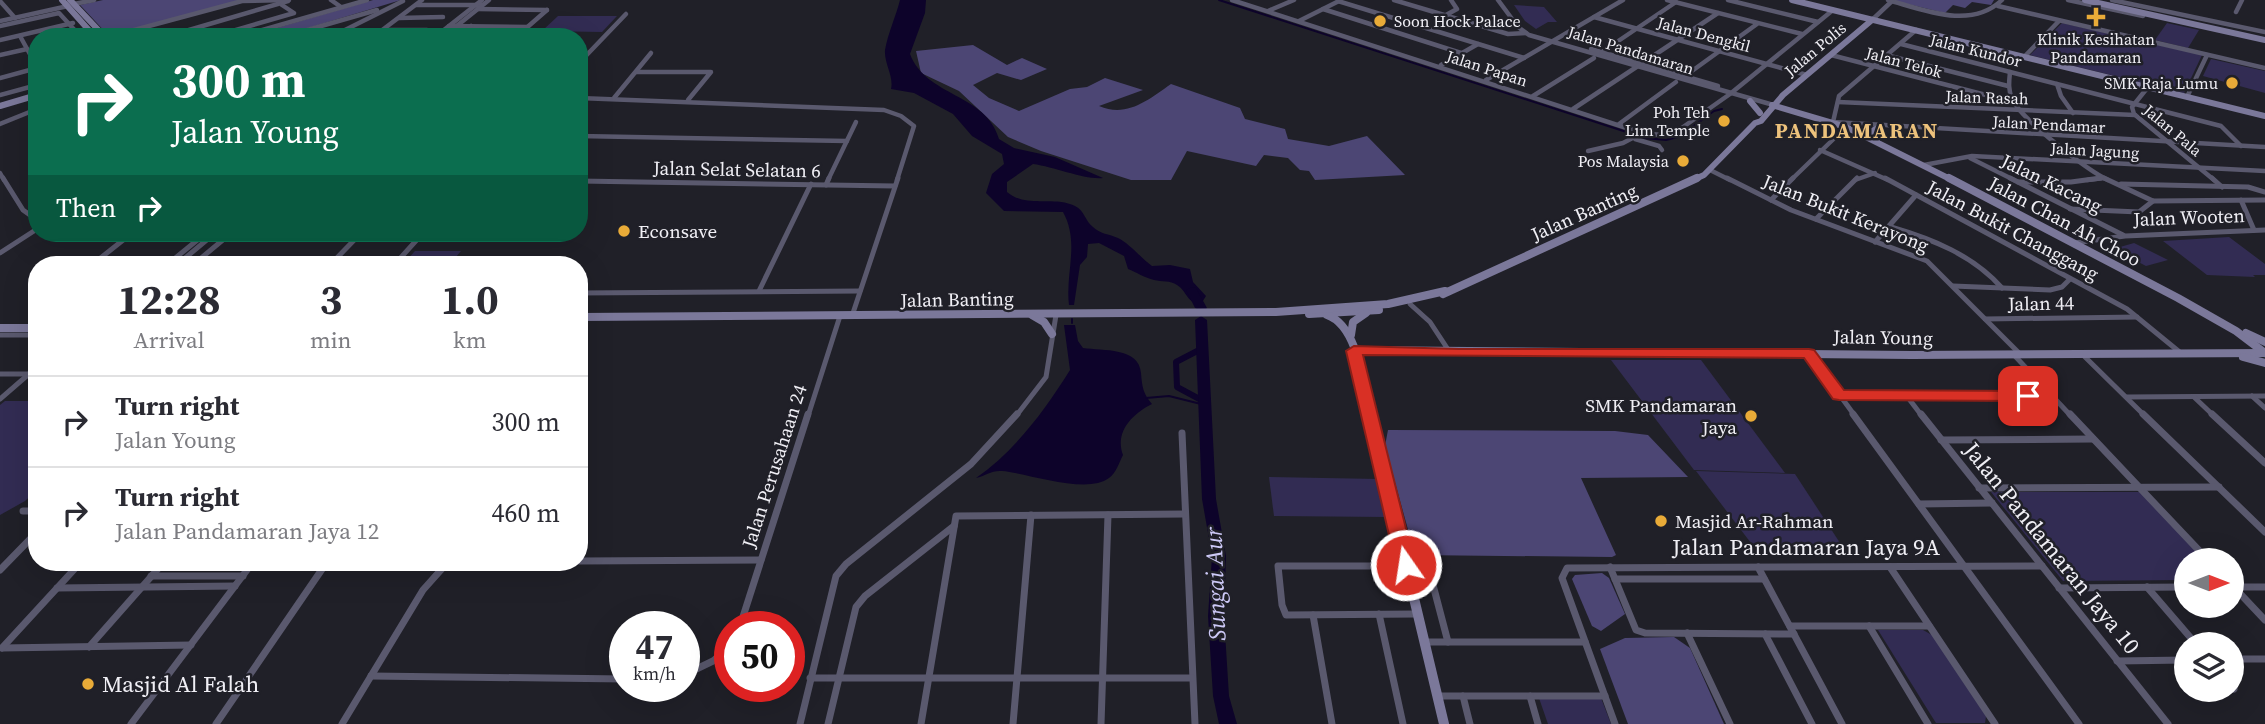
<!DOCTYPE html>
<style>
:root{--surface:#fff;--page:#f7f7f7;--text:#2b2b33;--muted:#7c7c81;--line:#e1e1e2}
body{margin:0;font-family:"Source Serif 4",serif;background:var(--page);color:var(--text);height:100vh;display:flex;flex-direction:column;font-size:26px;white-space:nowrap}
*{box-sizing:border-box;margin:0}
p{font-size:23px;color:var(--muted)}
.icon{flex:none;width:38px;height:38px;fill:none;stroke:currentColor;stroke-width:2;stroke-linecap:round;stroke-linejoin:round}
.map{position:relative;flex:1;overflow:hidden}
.side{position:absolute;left:28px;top:256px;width:560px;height:315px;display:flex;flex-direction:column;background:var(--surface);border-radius:28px;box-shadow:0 7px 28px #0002}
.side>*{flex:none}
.guide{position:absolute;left:28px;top:28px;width:560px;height:214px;border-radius:28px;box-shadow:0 7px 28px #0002;background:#0b6e4f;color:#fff;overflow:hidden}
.needle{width:46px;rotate:90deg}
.tools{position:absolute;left:2174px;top:548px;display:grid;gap:14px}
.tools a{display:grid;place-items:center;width:70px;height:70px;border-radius:50%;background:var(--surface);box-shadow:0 7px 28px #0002;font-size:35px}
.speed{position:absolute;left:609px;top:611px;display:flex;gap:14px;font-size:35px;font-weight:700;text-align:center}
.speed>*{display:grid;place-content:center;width:91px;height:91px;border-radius:50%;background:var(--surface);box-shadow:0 7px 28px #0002;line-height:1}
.speed small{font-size:18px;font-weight:400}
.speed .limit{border:10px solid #d22;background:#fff;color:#111}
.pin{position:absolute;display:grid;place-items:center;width:60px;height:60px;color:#fff;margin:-30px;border-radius:14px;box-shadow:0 4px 10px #0006}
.me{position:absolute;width:77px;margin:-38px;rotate:347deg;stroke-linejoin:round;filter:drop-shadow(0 0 5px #0008)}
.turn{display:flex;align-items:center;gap:24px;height:147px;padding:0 28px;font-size:32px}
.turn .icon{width:91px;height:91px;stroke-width:2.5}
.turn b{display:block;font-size:49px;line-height:60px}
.then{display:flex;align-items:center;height:66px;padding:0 28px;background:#0003;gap:14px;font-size:26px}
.eta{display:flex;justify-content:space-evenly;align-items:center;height:119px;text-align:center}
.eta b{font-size:42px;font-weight:700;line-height:49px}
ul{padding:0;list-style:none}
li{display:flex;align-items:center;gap:21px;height:91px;padding:0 28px;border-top:2px solid var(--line)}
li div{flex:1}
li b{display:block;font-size:26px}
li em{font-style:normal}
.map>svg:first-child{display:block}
.green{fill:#322c53}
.forest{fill:#4c4674}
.water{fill:#0d032a}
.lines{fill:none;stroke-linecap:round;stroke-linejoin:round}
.stream{stroke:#0d032a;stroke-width:2}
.canal{stroke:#0d032a;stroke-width:6}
.river{fill:#0d032a;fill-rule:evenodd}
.street-far2{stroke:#5a596e;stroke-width:4.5}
.street-far1{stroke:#5a596e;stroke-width:5}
.street{stroke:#5a596e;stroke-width:7}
.secondary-far2{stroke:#7b789a;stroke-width:6}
.secondary-far1{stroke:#7b789a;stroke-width:8}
.secondary{stroke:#7b789a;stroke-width:10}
.route{fill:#d93025;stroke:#8d1f18;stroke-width:2}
.poi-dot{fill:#e9ab38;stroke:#202028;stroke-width:2.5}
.labels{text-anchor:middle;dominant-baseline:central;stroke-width:5;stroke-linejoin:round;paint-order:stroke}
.far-poi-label{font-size:16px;fill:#f0eff5;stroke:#202028;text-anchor:end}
.far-street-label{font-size:16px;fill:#f0eff5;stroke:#202028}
.street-label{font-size:19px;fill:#f0eff5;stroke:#202028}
.poi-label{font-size:19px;fill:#f0eff5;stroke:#202028;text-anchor:start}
.far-district-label{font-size:21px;font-weight:bold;letter-spacing:2px;fill:#edc27c;stroke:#202028}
.near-street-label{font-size:23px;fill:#f0eff5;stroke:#202028}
.near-poi-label{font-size:23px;fill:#f0eff5;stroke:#202028;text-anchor:start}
.near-water-label{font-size:24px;font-style:italic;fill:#cdc9f7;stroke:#202028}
</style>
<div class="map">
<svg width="2265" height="724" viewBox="0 0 2265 724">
<rect width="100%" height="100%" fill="#202028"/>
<g class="green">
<polygon points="1514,5 1544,7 1557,22 1548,22 1536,29 1525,21"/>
<polygon points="558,16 617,16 602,32 542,31"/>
<polygon points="2062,23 2202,55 2184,93 2030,55"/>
<polygon points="2167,23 2199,30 2188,48 2155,40"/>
<polygon points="2211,59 2265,71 2265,93 2203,76"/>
<polygon points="2229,237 2265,264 2265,275 2253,275 2255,277 2207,275 2163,241"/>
<polygon points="2134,243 2168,260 2146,266 2113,249"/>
<polygon points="415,251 461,251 450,264 403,264"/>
<polygon points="1611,360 1701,360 1785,473 1694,470"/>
<polygon points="5,401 37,401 37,490 25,501 0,515 0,405"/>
<polygon points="1696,471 1795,474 1842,546 1754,547"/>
<polygon points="1269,477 1378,479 1387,517 1274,516"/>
<polygon points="1991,492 2141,492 2206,560 2186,560 2186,580 2063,581"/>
<polygon points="1878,630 1923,630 1932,635 1986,716 1985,723 1936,723"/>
<polygon points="1539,698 1601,698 1611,724 1548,724"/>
</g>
<g class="forest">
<polygon points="103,0 243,0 109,36 80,5"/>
<polygon points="373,0 401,0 278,37 245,37"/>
<polygon points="1891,0 1994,0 1991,5 1972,2 1965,8 1953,5 1945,13"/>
<path d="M 973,45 L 1007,65 L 1022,58 L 1047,69 L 1021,80 L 997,73 L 973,85 L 989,98 L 1019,111 L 1070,89 L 1087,87 L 1105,78 L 1143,90 L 1099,106 C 1127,118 1148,100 1171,84 L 1240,108 L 1245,119 L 1285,129 L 1288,139 L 1329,146 L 1367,136 L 1405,175 L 1315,180 L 1309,171 L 1300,170 L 1288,158 L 1264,155 L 1256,166 L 1187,151 L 1171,180 L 1131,180 L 1041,151 L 1008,137 L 959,91 L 921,73 L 916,51 Z"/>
<polygon points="1388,430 1615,431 1648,435 1688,477 1581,478 1616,555 1612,557 1415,555 1385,446"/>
<polygon points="1602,573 1609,578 1625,614 1601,631 1592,626 1572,579 1575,575"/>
<polygon points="1674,637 1690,648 1724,724 1628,724 1600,649 1625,638"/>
</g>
<g class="water">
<path d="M 900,0 L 926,0 L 925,13 L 910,54 C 926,97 986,93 999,139 L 1014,148 L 1055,157 L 1103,178 C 1085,180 1055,167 1033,164 L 1007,182 L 1007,192 C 1027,209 1052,195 1075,206 C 1085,211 1085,221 1093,227 C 1100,234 1109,234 1118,238 C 1130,244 1141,258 1152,266 L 1170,265 L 1190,269 L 1193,282 L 1206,296 L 1201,304 C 1187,304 1187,291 1177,285 C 1170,280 1162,282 1154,280 C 1145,278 1136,272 1128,269 L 1124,256 L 1099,243 L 1088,244 L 1087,257 L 1080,265 L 1074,305 L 1069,305 C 1065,273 1080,243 1063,212 L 1004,211 L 986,193 L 992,174 L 1004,164 L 1002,154 L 972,136 L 953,114 L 914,93 L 891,89 C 894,76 884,64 885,50 C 888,33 896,16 900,0 Z"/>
<path d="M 1064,325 L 1075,325 L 1078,341 L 1083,348 C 1103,351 1139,347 1141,373 C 1142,386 1143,394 1152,404 C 1134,413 1114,431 1123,455 C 1119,463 1116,473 1109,478 C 1087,495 1027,473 1002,471 C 992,470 985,476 976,478 C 1015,451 1045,410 1070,370 Z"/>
</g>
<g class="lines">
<g class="stream">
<polyline points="1219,0 1645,138 1666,140 1678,137"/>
<polyline points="1691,128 1714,111 1722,109"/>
<polyline points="1687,132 1689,129"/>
<polyline points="1680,136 1684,133"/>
<polyline points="1072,319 1072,323"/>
<polyline points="1146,398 1169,396 1205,405"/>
</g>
<polyline class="canal" points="1203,348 1176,362 1177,387 1205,402"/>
<g class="river">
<polygon points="1192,287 1196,288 1207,308 1205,310 1201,311 1195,308 1186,290"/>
<polygon points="1201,316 1207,320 1216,499 1226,556 1224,616 1229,696 1237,724 1219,724 1213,696 1208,616 1212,556 1202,499 1195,320"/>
</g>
<g class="street-far2">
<polyline points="331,0 341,7"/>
<polyline points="1232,0 1642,133 1661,135 1676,132 1730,94 1833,10"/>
<polyline points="1394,0 1508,34 1526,33"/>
<polyline points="1498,0 1518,27 1529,35 1770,104"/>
<polyline points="1667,0 1802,34"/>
<polyline points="1728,0 1818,22"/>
<path d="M 1888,0 C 1924,10 1971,30 2002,0"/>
<polyline points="2068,0 2143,16"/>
<polyline points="2112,0 2265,32"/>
<polyline points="0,1 15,18"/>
<polyline points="1338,1 1524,58"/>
<polyline points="74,4 94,0"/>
<polyline points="416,5 482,5"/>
<polyline points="1998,6 2265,68"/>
<polyline points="478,9 547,10"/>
<polyline points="1323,9 1461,53"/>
<polyline points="1268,11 1294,0"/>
<polyline points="2236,12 2242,0"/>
<polyline points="1446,15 1457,9 1451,0"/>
<polyline points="1594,17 1807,75"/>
<polyline points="399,18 443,17"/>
<polyline points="1872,20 1892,1"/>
<polyline points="0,21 68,6"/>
<polyline points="1299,21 1339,1"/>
<polyline points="0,26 59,13 81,37"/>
<polyline points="449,26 528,27"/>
<polyline points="384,30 427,30"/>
<polyline points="1916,30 1839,96 1833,122 2265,147"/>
<polyline points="335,35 403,1"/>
<polyline points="20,36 37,67"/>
<polyline points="119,37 123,33 242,1 289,0"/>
<polyline points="165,37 288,1"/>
<polyline points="212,37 294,13 282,5"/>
<polyline points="238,37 367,0"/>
<polyline points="283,37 377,10"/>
<polyline points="328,37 374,36"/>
<polyline points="373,37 422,0"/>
<polyline points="435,37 482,0"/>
<polyline points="443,37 489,0"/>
<polyline points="458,37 471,26"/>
<polyline points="516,37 547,10"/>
<polyline points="0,40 73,23"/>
<polyline points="1901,44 2221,126 2241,146"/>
<polyline points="1591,49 1718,86"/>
<polyline points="1602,52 1676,2"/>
<polyline points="0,55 27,49"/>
<polyline points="1831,55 2013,102"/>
<polyline points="1886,55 2008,86"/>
<polyline points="2024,57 2059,21"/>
<polyline points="579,63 626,14"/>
<polyline points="1441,65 1478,44"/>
<polyline points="636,72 711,72 688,100"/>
<path d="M 2010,72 C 2009,82 2008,89 2012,99 C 2021,119 2087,170 2108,180"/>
<polyline points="1685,76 1757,24"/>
<polyline points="0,78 37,68"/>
<polyline points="1486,80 1623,0"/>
<polyline points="2057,84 2061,96 2073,113"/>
<polyline points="2148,87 2132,107 2134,114 2214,180"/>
<polyline points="0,95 37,85"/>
<polyline points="1533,96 1594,58"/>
<polyline points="2187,97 2207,55"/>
<polyline points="579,98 884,110 901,116 914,126 897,180"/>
<polyline points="614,98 651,53"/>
<polyline points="1838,102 2135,115"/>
<polyline points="1573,109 1718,13"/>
<polyline points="0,124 37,109"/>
<polyline points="1619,124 1676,82"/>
<polyline points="579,136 847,141"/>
<polyline points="1635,139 1659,146 1662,150"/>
<polyline points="1820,150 1888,180"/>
<polyline points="1588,151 1623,143 1642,133"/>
<polyline points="1970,158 2014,180"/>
<polyline points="1924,165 1972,156 2265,171"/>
<polyline points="1710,170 1730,180"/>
<polyline points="0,173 4,180"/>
<polyline points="828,180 856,122"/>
<polyline points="1791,180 1846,127"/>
<polyline points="1855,180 1875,173"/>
<polyline points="2087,180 2104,178"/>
</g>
<g class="street-far1">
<polyline points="3,178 23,210 37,220"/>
<polyline points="1727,178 1791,210 1927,261 2021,355"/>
<polyline points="1885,178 2127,309 2182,354"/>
<polyline points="2010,178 2123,235"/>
<polyline points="2104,178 2153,201"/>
<polyline points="2212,178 2222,187"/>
<polyline points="579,181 895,186"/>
<polyline points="2018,182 2071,182 2101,178"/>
<polyline points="2121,184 2248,187 2265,192"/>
<polyline points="826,185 829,178"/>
<polyline points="1771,200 1793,178"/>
<polyline points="2241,200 2254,230"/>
<polyline points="2070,209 2139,212 2153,201 2265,200"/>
<polyline points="1816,219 1857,178"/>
<path d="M 1891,227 C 1932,239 1973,255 2002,288"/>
<polyline points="227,236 358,236"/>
<polyline points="1875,242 1916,195"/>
<polyline points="2074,243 2125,236 2265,230"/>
<polyline points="0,253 37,229"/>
<polyline points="93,264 132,233"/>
<polyline points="168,264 206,233"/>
<polyline points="178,264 215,233"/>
<polyline points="194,264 230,234"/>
<polyline points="331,264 361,233"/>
<polyline points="395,264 423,233"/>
<polyline points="1953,286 2050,290 2062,287 2070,279"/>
<polyline points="759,291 811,184"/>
<polyline points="579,293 860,291"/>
<polyline points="1410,304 1430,322 1449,351"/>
<polyline points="852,316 898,178"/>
<polyline points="1985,319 2137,317"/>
<polyline points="0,335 37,335"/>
<polyline points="1809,353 1855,416"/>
<polyline points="2082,354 2145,416"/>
<polyline points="2014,355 2071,416"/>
<polyline points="0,374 28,374"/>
<polyline points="1839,395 2052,396"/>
<polyline points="1906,395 1922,416"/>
<polyline points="2252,396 2265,408"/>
<polyline points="2127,397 2265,396"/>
<polyline points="2194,397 2214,416"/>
<polyline points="0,399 37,367"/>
<polyline points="808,416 840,316"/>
<polyline points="1016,416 1046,377 1056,315"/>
</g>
<g class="street">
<polyline points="1853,414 2079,724"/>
<polyline points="1921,414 2168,724"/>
<polyline points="2070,414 2208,560"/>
<polyline points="2143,414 2265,532"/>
<polyline points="2212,414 2265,463"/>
<polyline points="1182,433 1195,724"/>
<polyline points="1941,440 2093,439"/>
<polyline points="1979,488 2219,487"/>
<polyline points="1919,504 1992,503"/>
<polyline points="23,511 37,511"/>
<polyline points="579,561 761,560"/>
<polyline points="1610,567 1636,630 1645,633 1794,634"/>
<polyline points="1758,567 1842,724"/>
<polyline points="1890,567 1995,724"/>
<polyline points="0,570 37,532"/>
<polyline points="151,576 243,576"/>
<polyline points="1615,579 1764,579"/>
<polyline points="2231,584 2265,620"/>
<polyline points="2147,587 2196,644"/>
<polyline points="2232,587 2265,587"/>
<polyline points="57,588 235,586"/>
<polyline points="2059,588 2186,587"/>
<polyline points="1379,614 1403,724"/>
<polyline points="1417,614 1286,615 1282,605 1278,566 1428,566 1448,642"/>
<polyline points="1313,615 1332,724"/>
<polyline points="740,626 808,414"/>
<polyline points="1790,626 1929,626"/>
<polyline points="1869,626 1928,724"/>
<polyline points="1687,633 1730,724"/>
<polyline points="1765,634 1812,724"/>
<polyline points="1424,642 1585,642"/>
<polyline points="89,647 164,562"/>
<polyline points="2,648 191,645"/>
<polyline points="2,648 81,562"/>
<polyline points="2231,659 2265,659"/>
<polyline points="2117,661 2186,660"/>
<polyline points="684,675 713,661 730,646"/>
<polyline points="371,676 625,679"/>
<polyline points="810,678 1192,678"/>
<polyline points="2231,686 2234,689"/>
<polyline points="1437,696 1605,696"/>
<polyline points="1463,696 1470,724"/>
<polyline points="1530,696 1538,724"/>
<polyline points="131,724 253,562"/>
<polyline points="216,724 327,562"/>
<polyline points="342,724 423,590 448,562 458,562"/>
<polyline points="800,724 836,576 846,564 971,464 1017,414"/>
<polyline points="828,724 856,607 865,596 954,526"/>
<polyline points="921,724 956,516 1185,514"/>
<polyline points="1013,724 1031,515"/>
<polyline points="1101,724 1108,515"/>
<polyline points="1615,724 1562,578 1567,568 2042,566"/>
</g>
<g class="secondary-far2">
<polyline points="62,0 95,37"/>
<polyline points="70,0 105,37"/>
<polyline points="1792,0 2265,116"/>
<polyline points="2085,0 2265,40"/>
<polyline points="1750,101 1760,113"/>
<polyline points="1772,105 1846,127 1952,180"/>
<polyline points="0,106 37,95"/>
<polyline points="1877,141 1872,131 1881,126"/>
<polyline points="1693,180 1704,175 1755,123 1761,121 1783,95 1872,20"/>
</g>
<g class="secondary-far1">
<polyline points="1949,178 2178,298 2236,331 2265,353"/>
<polyline points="1443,294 1697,178"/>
<polyline points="1309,314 1379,310"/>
<polyline points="1032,315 1044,322 1052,334"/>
<path d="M 1327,315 C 1359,326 1363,386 1370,416"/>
<polyline points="579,317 1276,312 1388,304 1445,291"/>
<polyline points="0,328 37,328"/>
<polyline points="2246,333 2265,342"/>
<polyline points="1351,335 1353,322 1366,313"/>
<polyline points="1354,350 1912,355 2265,353"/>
<polyline points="2243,357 2265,363"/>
</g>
<polyline class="secondary" points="1370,414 1444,724"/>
</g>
<polygon class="route" points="1354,346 1459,349 1809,349 1814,350 1844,390 2028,391 2036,396 2028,401 1839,400 1833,399 1804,358 1363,355 1415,565 1413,570 1399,570 1396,565 1346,351"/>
<g class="poi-dot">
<path d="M2092.5 6.5h7v7h7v7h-7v7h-7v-7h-7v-7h7z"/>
<circle cx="1380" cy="21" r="7"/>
<circle cx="2232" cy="83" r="7"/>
<circle cx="1724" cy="121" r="7"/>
<circle cx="1683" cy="161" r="7"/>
<circle cx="624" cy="231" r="7"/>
<circle cx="1751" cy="416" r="7"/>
<circle cx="1661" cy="521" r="7"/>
<circle cx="88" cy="684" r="7"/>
</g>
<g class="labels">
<g class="far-poi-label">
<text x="1394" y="21" text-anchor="start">Soon Hock Palace</text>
<text x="2096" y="39" text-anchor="middle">Klinik Kesihatan<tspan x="2096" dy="18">Pandamaran</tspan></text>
<text x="2218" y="83">SMK Raja Lumu</text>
<text x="1710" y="112">Poh Teh<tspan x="1710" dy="18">Lim Temple</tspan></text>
<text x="1669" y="161">Pos Malaysia</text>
</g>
<g class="far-street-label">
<text transform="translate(1704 34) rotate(15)">Jalan Dengkil</text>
<text transform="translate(1815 49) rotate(-40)">Jalan Polis</text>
<text transform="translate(1631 50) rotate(17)">Jalan Pandamaran</text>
<text transform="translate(1976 50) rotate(14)">Jalan Kundor</text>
<text transform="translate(1904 62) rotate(15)">Jalan Telok</text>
<text transform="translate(1487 68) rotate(18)">Jalan Papan</text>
<text transform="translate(1987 97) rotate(2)">Jalan Rasah</text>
<text transform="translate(2049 124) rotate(3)">Jalan Pendamar</text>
<text transform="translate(2173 130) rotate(40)">Jalan Pala</text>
<text transform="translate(2095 150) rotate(3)">Jalan Jagung</text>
</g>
<g class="street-label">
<text transform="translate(737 169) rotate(1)">Jalan Selat Selatan 6</text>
<text transform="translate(2052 183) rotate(26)">Jalan Kacang</text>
<text transform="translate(1584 212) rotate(-24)">Jalan Banting</text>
<text transform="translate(1846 213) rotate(22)">Jalan Bukit Kerayong</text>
<text transform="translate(2189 217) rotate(-2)">Jalan Wooten</text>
<text transform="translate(2065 221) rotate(28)">Jalan Chan Ah Choo</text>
<text transform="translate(2013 230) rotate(28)">Jalan Bukit Changgang</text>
<text transform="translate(957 299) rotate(-1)">Jalan Banting</text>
<text transform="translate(2041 303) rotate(-1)">Jalan 44</text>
<text transform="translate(1883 337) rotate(1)">Jalan Young</text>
<text transform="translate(774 466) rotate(-72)">Jalan Perusahaan 24</text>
</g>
<g class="poi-label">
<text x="638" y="231">Econsave</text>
<text x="1737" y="405" text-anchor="end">SMK Pandamaran<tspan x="1737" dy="22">Jaya</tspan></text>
<text x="1675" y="521">Masjid Ar-Rahman</text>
</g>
<g class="far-district-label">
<text x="1857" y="130">PANDAMARAN</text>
</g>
<g class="near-street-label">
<text x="1806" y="547">Jalan Pandamaran Jaya 9A</text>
<text transform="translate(2052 548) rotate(51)">Jalan Pandamaran Jaya 10</text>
</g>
<g class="near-poi-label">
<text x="102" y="684">Masjid Al Falah</text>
</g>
<g class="near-water-label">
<text transform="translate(1215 584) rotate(-92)">Sungai Aur</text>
</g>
</g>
</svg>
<div class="tools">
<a><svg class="needle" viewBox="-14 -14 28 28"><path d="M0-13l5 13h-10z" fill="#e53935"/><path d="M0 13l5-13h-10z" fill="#7c7c81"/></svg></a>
<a><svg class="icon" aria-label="layers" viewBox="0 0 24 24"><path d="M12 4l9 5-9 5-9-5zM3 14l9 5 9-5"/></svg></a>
</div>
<div class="speed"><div>47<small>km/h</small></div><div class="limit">50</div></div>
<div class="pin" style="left:2028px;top:396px;background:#d93025"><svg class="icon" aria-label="arrive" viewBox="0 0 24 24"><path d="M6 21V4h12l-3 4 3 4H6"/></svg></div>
<svg class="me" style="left:1406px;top:565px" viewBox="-20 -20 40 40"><circle r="17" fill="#d93025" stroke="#fff" stroke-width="3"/><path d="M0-11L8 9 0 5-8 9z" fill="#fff"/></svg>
<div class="guide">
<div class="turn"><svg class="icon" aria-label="right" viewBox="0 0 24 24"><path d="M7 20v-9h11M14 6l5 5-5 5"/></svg><div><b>300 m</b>Jalan Young</div></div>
<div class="then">Then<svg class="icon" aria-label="right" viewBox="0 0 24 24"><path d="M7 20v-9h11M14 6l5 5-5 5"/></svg></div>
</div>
<section class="side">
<div class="eta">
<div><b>12:28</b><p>Arrival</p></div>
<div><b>3</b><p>min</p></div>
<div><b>1.0</b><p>km</p></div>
</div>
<ul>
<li><svg class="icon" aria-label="right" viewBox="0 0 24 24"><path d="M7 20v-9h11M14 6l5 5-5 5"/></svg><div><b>Turn right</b><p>Jalan Young</p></div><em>300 m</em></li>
<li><svg class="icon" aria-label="right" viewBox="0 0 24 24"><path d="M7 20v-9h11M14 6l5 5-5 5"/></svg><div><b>Turn right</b><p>Jalan Pandamaran Jaya 12</p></div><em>460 m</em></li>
</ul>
</section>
</div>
